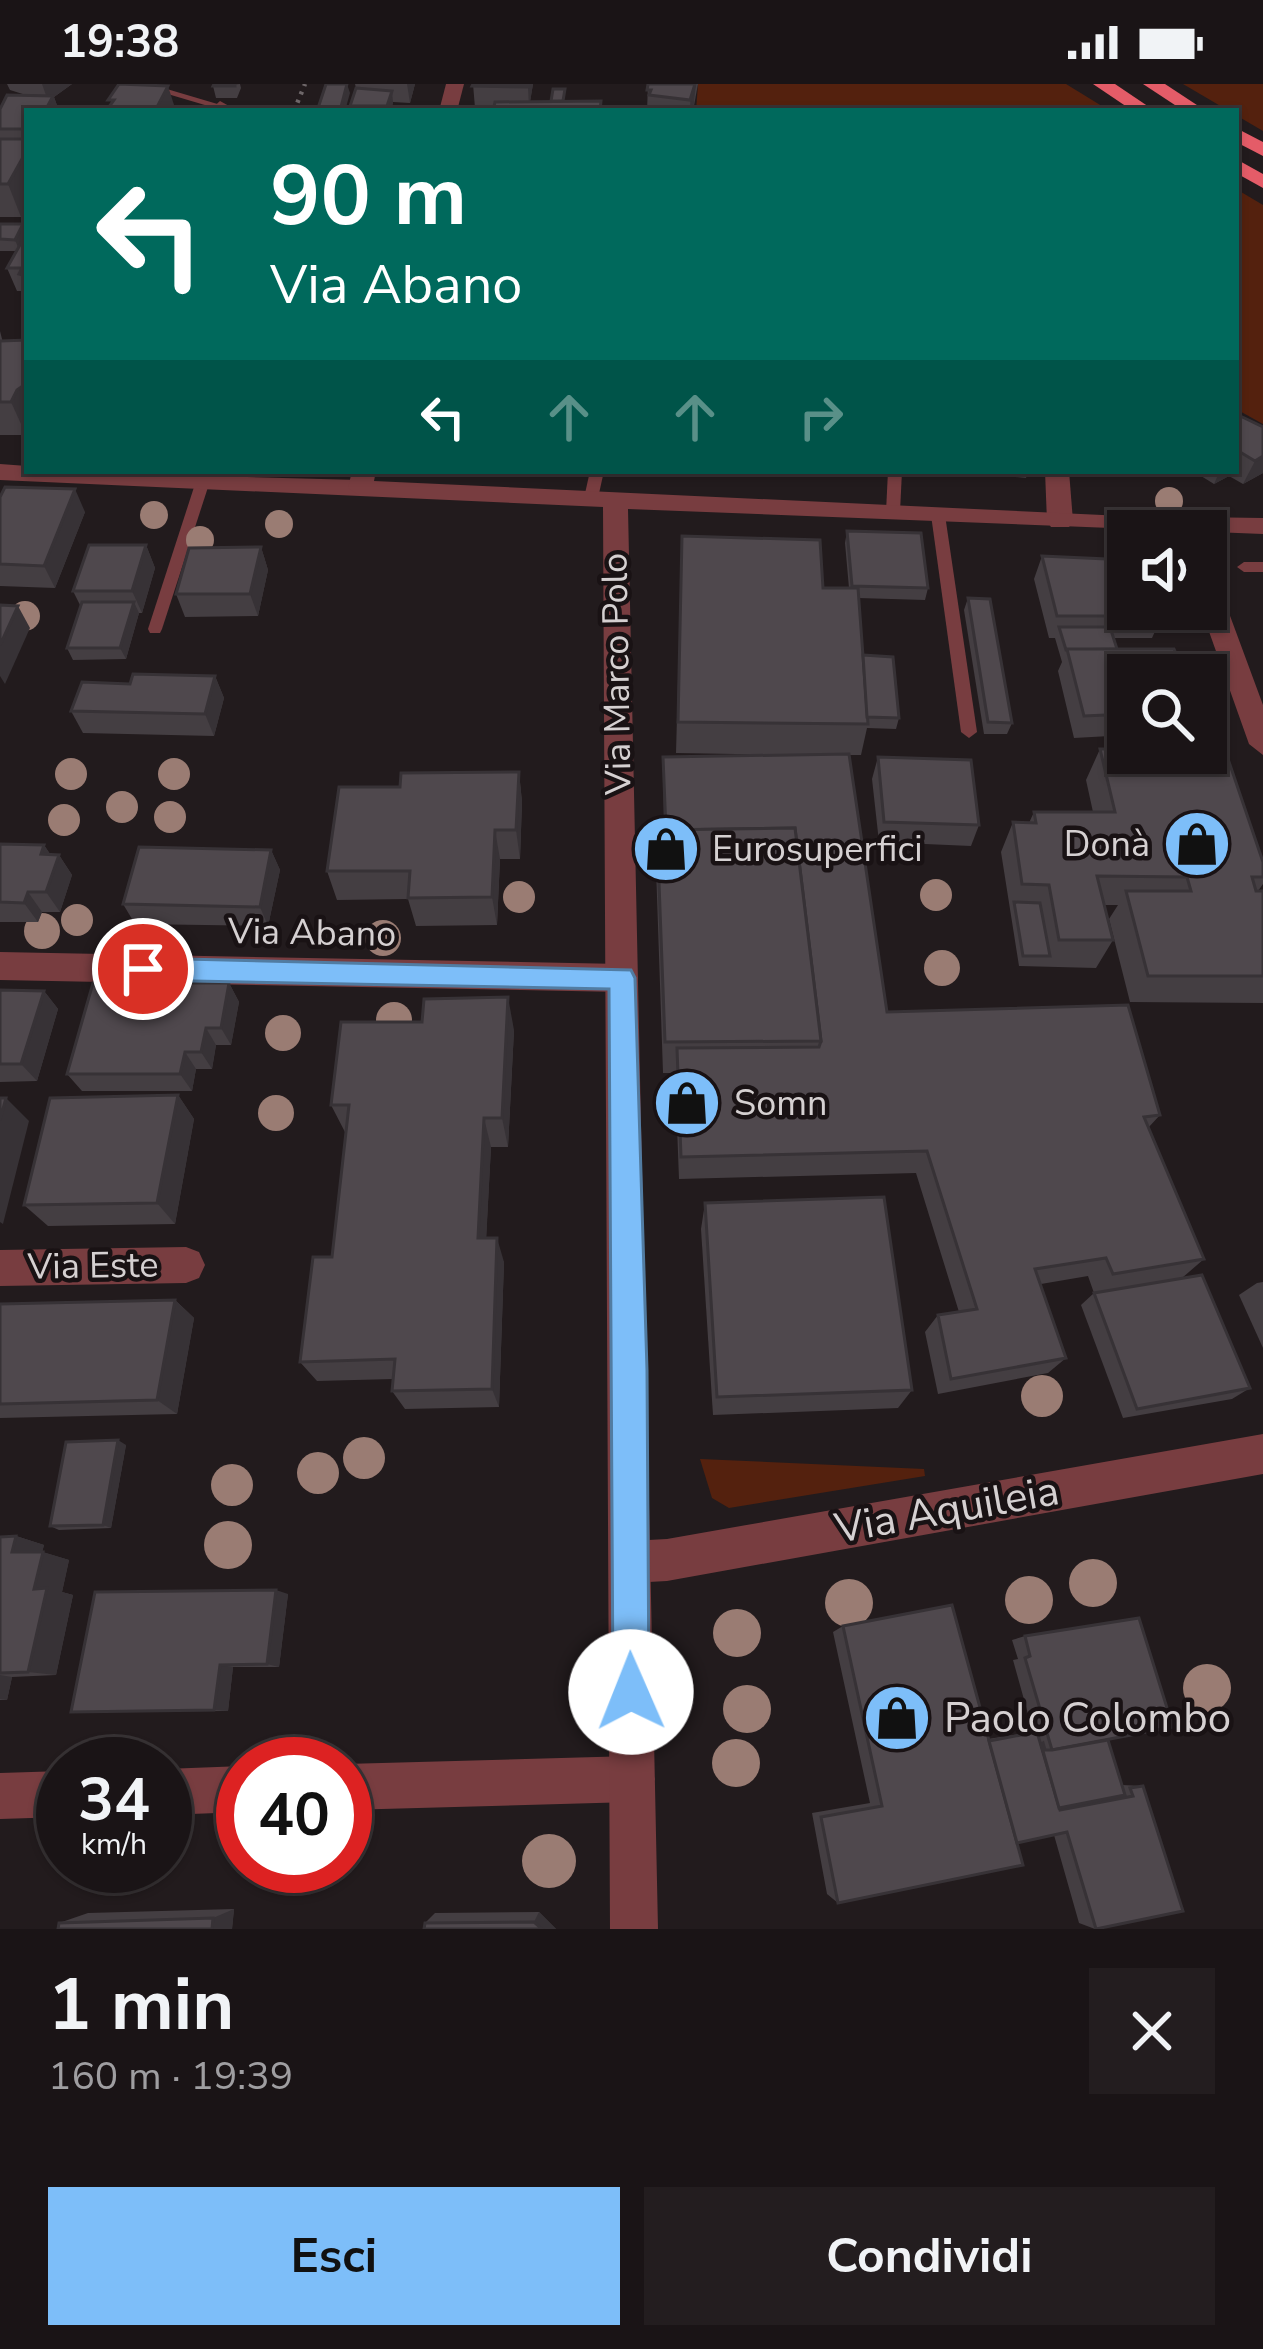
<!DOCTYPE html>
<html lang="it">
<meta charset="utf-8">
<style>
:root{--surface:#1a1416;--page:#231d1f;--text:#f1f3f6;--muted:#9f9ea1;--line:#383335;--accent:#7dbef9}
body{margin:0;font-family:"Nunito Sans",sans-serif;background:var(--page);color:var(--text);height:100vh;display:flex;flex-direction:column;font-size:45px;white-space:nowrap}
*{box-sizing:border-box;margin:0}
p{font-size:39px;color:var(--muted)}
.icon{flex:none;width:66px;height:66px;fill:none;stroke:currentColor;stroke-width:2;stroke-linecap:round;stroke-linejoin:round}
.map{position:relative;height:1845px;overflow:hidden}
.side{display:flex;flex-direction:column;background:var(--surface);flex:1}
.side>*{flex:none}
.hud{position:absolute;left:24px;top:24px;width:1215px;height:366px;border-radius:0px;box-shadow:0 3px 9px #0004,0 0 0 3px var(--line);background:#00695c;color:#fff;overflow:hidden}
.tools{position:absolute;left:1107px;top:426px;display:grid;gap:24px}
.tools a{display:grid;place-items:center;width:120px;height:120px;border-radius:0px;background:var(--surface);box-shadow:0 3px 9px #0004,0 0 0 3px var(--line);font-size:60px}
.speed{position:absolute;left:36px;top:1653px;display:flex;gap:24px;font-size:60px;font-weight:700;text-align:center}
.speed>*{display:grid;place-content:center;width:156px;height:156px;border-radius:50%;background:var(--surface);box-shadow:0 3px 9px #0004,0 0 0 3px var(--line);line-height:1}
.speed small{font-size:30px;font-weight:400}
.speed .limit{border:18px solid #d22;background:#fff;color:#111}
.pin{position:absolute;display:grid;place-items:center;width:102px;height:102px;color:#fff;margin:-51px;border:6px solid #fff;border-radius:50%;box-shadow:0 3px 12px #0007}
.me{position:absolute;width:132px;margin:-66px;rotate:359deg;stroke-linejoin:round;filter:drop-shadow(0 0 9px #0008)}
.turn{display:flex;align-items:center;gap:42px;height:252px;padding:0 48px;font-size:54px}
.turn .icon{width:156px;height:156px;stroke-width:2.5}
.turn b{display:block;font-size:84px;line-height:102px}
.lanes{display:flex;align-items:center;height:114px;padding:0 48px;background:#0003;justify-content:center;gap:60px;direction:ltr}
.lanes .off{opacity:.35}
.round{display:grid;place-items:center;flex:none;width:126px;height:126px;border-radius:0px;background:var(--page)}
.summary{display:flex;align-items:center;justify-content:space-between;height:204px;padding:0 48px}
h1{font-size:72px;font-weight:700;line-height:90px}
.button{display:flex;gap:24px;margin-top:auto;padding:24px 48px}
.button a{flex:1;height:138px;border-radius:0px;background:var(--accent);color:#111;font-size:48px;font-weight:700;line-height:138px;text-align:center}
.button a+a{background:var(--page);color:var(--text)}
.status{display:flex;justify-content:space-between;align-items:center;height:84px;padding:0 60px;background:var(--surface);direction:ltr}
.status svg{height:33px;fill:currentColor}
.map>svg:first-child{display:block}
.green{fill:#54210e}
.lines{fill:none;stroke-linecap:round;stroke-linejoin:round}
.path{stroke:#6e6769;stroke-width:4.5;stroke-dasharray:3 6;stroke-linecap:butt}
.service{fill:#783d40;fill-rule:evenodd}
.minor{fill:#783d40;fill-rule:evenodd}
.tertiary{fill:#783d40;fill-rule:evenodd}
.trunk{fill:#e45c68;fill-rule:evenodd}
.tree{fill:#9a7c73}
.wall{fill:#443e42}
.shaded-wall{fill:#373236}
.building{fill:#4f484d;stroke:#373236;stroke-width:3}
.route{fill:#7dbef9;stroke:#517ca2;stroke-width:3}
.labels{text-anchor:middle;dominant-baseline:central;stroke-width:9;stroke-linejoin:round;paint-order:stroke}
.street-label{font-size:36px;fill:#d5d0d1;stroke:#191214}
.poi-label{font-size:36px;fill:#d5d0d1;stroke:#191214;text-anchor:start}
.near-street-label{font-size:42px;fill:#d5d0d1;stroke:#191214}
.near-poi-label{font-size:42px;fill:#d5d0d1;stroke:#191214;text-anchor:start}
</style>
<div class="status"><b>19:38</b><svg viewBox="0 0 49 12"><path d="M0 12V9h3v3zM5 12V6h3v6zM10 12V3h3v9zM15 12V0h3v12zM26 1h20v11H26zM47 4h2v5h-2z"/></svg></div>
<div class="map">
<svg width="1263" height="1845" viewBox="0 0 1263 1845">
<rect width="100%" height="100%" fill="#221b1d"/>
<g class="green">
<polygon points="698,0 1066,0 1110,27 696,27"/>
<polygon points="1183,0 1263,0 1263,47"/>
<polygon points="1236,105 1263,121 1263,340 1236,325"/>
<polygon points="700,1375 924,1385 925,1392 729,1424 712,1414"/>
</g>
<g class="lines">
<polyline class="path" points="294,27 305,0"/>
<g class="service">
<polygon points="134,0 150,0 241,27 225,27"/>
<polygon points="590,387 604,387 598,414 591,418 584,414"/>
<polygon points="888,387 902,387 900,428 893,432 886,428"/>
<polygon points="203,393 210,397 162,545 160,549 150,549 148,545 196,397"/>
<polygon points="938,427 945,431 977,648 969,654 961,648 931,431"/>
<polygon points="1263,478 1263,488 1244,488 1237,483 1244,478"/>
</g>
<g class="minor">
<polygon points="220,17 229,22 227,27 209,27"/>
<polygon points="0,380 27,382 27,387 360,396 372,404 360,412 0,396"/>
<polygon points="1045,387 1069,387 1073,437 1069,443 1051,443 1047,437"/>
<polygon points="1206,493 1219,502 1263,621 1263,671 1249,660 1201,525 1206,525"/>
<polygon points="0,868 622,880 634,884 638,894 634,904 622,908 0,896"/>
<polygon points="186,1163 199,1168 205,1181 199,1194 186,1199 0,1202 0,1166"/>
<polygon points="1263,1350 1263,1390 667,1497 630,1499 615,1493 609,1478 615,1463 630,1457 667,1455"/>
<polygon points="632,1672 648,1679 655,1695 648,1711 632,1718 345,1726 345,1680"/>
<polygon points="243,1682 243,1728 165,1731 165,1685"/>
<polygon points="63,1687 63,1733 0,1735 0,1689"/>
</g>
<g class="tertiary">
<polygon points="446,0 464,0 457,27 439,27"/>
<polygon points="352,387 376,387 374,397 1124,432 1263,434 1263,450 628,425 658,1845 610,1845 603,423 360,412 348,404"/>
</g>
<g class="trunk">
<polygon points="1093,0 1115,0 1155,27 1133,27"/>
<polygon points="1143,0 1165,0 1206,27 1184,27"/>
<polygon points="1236,44 1263,58 1263,72 1236,58"/>
<polygon points="1236,75 1263,90 1263,104 1236,89"/>
</g>
</g>
<g class="tree">
<circle cx="1169" cy="417" r="14"/>
<circle cx="154" cy="431" r="14"/>
<circle cx="279" cy="440" r="14"/>
<circle cx="200" cy="456" r="14"/>
<circle cx="25" cy="532" r="15"/>
<circle cx="71" cy="690" r="16"/>
<circle cx="174" cy="690" r="16"/>
<circle cx="122" cy="723" r="16"/>
<circle cx="170" cy="733" r="16"/>
<circle cx="64" cy="736" r="16"/>
<circle cx="936" cy="811" r="16"/>
<circle cx="519" cy="813" r="16"/>
<circle cx="77" cy="836" r="16"/>
<circle cx="42" cy="847" r="18"/>
<circle cx="383" cy="854" r="18"/>
<circle cx="942" cy="884" r="18"/>
<circle cx="394" cy="936" r="18"/>
<circle cx="283" cy="949" r="18"/>
<circle cx="276" cy="1029" r="18"/>
<circle cx="1042" cy="1312" r="21"/>
<circle cx="364" cy="1374" r="21"/>
<circle cx="318" cy="1389" r="21"/>
<circle cx="232" cy="1401" r="21"/>
<circle cx="228" cy="1461" r="24"/>
<circle cx="1093" cy="1499" r="24"/>
<circle cx="1029" cy="1516" r="24"/>
<circle cx="849" cy="1519" r="24"/>
<circle cx="737" cy="1549" r="24"/>
<circle cx="1207" cy="1604" r="24"/>
<circle cx="747" cy="1625" r="24"/>
<circle cx="736" cy="1679" r="24"/>
<circle cx="549" cy="1777" r="27"/>
</g>
<g class="wall">
<polygon points="7,0 72,0 54,13 59,27 27,27 27,122 21,133 0,133 0,25 29,12 10,6"/>
<polygon points="240,0 241,4 237,14 216,14 213,2"/>
<polygon points="355,0 415,0 410,19 393,18 391,27 351,27 350,22 356,4"/>
<polygon points="473,0 533,0 530,17 565,17 494,25 475,24"/>
<polygon points="648,0 698,0 693,27 647,27"/>
<polygon points="0,140 24,160 27,160 27,209 26,207 17,207 7,184 16,167 0,167"/>
<polygon points="0,247 26,351 0,351"/>
<polygon points="1236,330 1263,343 1263,389 1243,400 1229,392 1214,400 1193,387 1236,387"/>
<polygon points="947,387 1028,387 1026,394"/>
<polygon points="0,413 85,428 55,504 0,502"/>
<polygon points="847,447 928,504 925,516 858,514 863,571 899,634 896,645 867,644 861,671 849,671 887,928 1160,1031 1148,1044 1204,1175 1182,1194 1094,1209 1088,1192 1041,1200 1066,1274 1048,1289 938,1310 925,1248 938,1231 959,1228 916,1089 679,1095 675,989 663,989 656,783 657,746 664,746 663,673 792,671 676,669 682,452 823,504 849,504 845,459"/>
<polygon points="146,461 155,484 142,529 139,529 126,575 73,576 67,564 81,523 73,507"/>
<polygon points="261,463 268,486 258,532 185,533 176,510"/>
<polygon points="1042,472 1162,532 1152,554 1113,554 1128,591 1128,651 1074,654 1058,587 1062,578 1055,554 1049,554 1034,495"/>
<polygon points="968,514 1012,639 1007,650 984,650 964,526"/>
<polygon points="215,592 224,614 214,652 83,649 71,627 130,600"/>
<polygon points="1100,665 1263,778 1263,800 1258,807 1263,807 1263,919 1130,918 1109,835 1118,821 1104,821 1113,856 1096,884 1019,882 1001,768 1013,738 1029,739 1034,728 1093,728 1086,696"/>
<polygon points="878,673 979,741 971,762 879,758 872,695"/>
<polygon points="519,688 522,718 520,775 500,775 497,841 416,842 408,815 337,816 327,787 400,703"/>
<polygon points="0,760 44,761 50,770 59,771 72,791 60,828 42,828 38,838 0,838"/>
<polygon points="271,766 280,786 268,842 135,840 123,820"/>
<polygon points="229,899 239,918 231,961 216,961 212,985 196,985 192,1007 82,1007 67,990"/>
<polygon points="0,906 44,907 58,925 37,997 0,998"/>
<polygon points="514,946 508,1063 491,1063 486,1154 504,1178 499,1323 405,1325 392,1307 393,1295 317,1297 300,1278 332,1173 346,1050 331,1021"/>
<polygon points="178,1011 194,1035 175,1140 48,1142 24,1121"/>
<polygon points="705,1119 912,1306 898,1324 713,1331 701,1145"/>
<polygon points="1263,1198 1263,1264 1239,1211 1257,1199"/>
<polygon points="1094,1209 1250,1304 1232,1315 1123,1334 1081,1221"/>
<polygon points="175,1216 194,1234 177,1330 0,1334 0,1220"/>
<polygon points="126,1361 111,1444 59,1446 50,1442"/>
<polygon points="16,1452 44,1461 42,1468 69,1476 62,1508 73,1511 56,1591 12,1593 7,1616 0,1616 0,1453"/>
<polygon points="288,1510 279,1583 233,1583 228,1627 71,1628"/>
<polygon points="843,1542 988,1655 1033,1648 1013,1576 1018,1575 1012,1556 1025,1552 1108,1656 1122,1701 1143,1702 1095,1845 1079,1839 1054,1751 1017,1759 838,1819 827,1810 812,1729 870,1719 833,1548"/>
<polygon points="234,1825 232,1845 59,1839 88,1829"/>
<polygon points="539,1828 556,1845 425,1839 435,1829"/>
</g>
<g class="shaded-wall">
<polygon points="42,0 72,0 54,13 59,27 45,27 48,17"/>
<polygon points="347,0 350,9 345,27 340,27"/>
<polygon points="407,0 415,0 410,19"/>
<polygon points="528,0 533,0 529,25 528,3"/>
<polygon points="691,0 696,0 693,27 690,27"/>
<polygon points="168,2 175,24 173,27 155,27"/>
<polygon points="392,7 393,18 391,27 388,27 387,22"/>
<polygon points="27,66 27,122 21,133 8,100"/>
<polygon points="23,140 27,154 20,168 15,156"/>
<polygon points="27,299 27,350 26,351 11,318 17,306"/>
<polygon points="1263,372 1263,389 1243,400 1255,377"/>
<polygon points="1220,387 1232,387 1229,392 1214,400"/>
<polygon points="75,405 85,428 55,504 44,482"/>
<polygon points="146,461 155,484 142,529 132,507"/>
<polygon points="261,463 268,486 258,532 250,510"/>
<polygon points="134,518 139,529 126,575 120,564"/>
<polygon points="18,522 30,544 5,600 0,592 0,561"/>
<polygon points="215,592 224,614 214,652 205,630"/>
<polygon points="519,688 522,718 520,775 516,746"/>
<polygon points="495,746 500,775 497,841 492,813"/>
<polygon points="44,761 56,779 59,771 72,791 60,828 46,808 41,770"/>
<polygon points="271,766 280,786 268,842 260,823"/>
<polygon points="28,808 42,828 38,838 24,819"/>
<polygon points="229,899 239,918 231,961 221,944"/>
<polygon points="44,907 58,925 37,997 21,980"/>
<polygon points="508,913 514,946 508,1063 502,1034"/>
<polygon points="206,944 216,961 212,985 201,968"/>
<polygon points="185,968 196,985 192,1007 180,990"/>
<polygon points="178,1011 194,1035 175,1140 157,1119"/>
<polygon points="6,1014 29,1037 3,1140 0,1138 0,1036"/>
<polygon points="484,1034 491,1063 485,1179 478,1154"/>
<polygon points="497,1154 504,1178 499,1323 492,1305"/>
<polygon points="175,1216 194,1234 177,1330 157,1316"/>
<polygon points="118,1356 126,1361 111,1444 103,1441"/>
<polygon points="16,1452 44,1461 40,1477 12,1468"/>
<polygon points="43,1468 69,1476 62,1508 73,1511 56,1591 28,1588 34,1505"/>
<polygon points="276,1506 288,1510 279,1583 267,1580"/>
<polygon points="220,1581 233,1583 228,1627 214,1626"/>
<polygon points="0,1591 12,1593 7,1616 0,1615"/>
<polygon points="234,1825 232,1845 212,1845 213,1834"/>
<polygon points="539,1828 556,1845 542,1845 534,1838"/>
</g>
<g class="building">
<polygon points="119,0 168,2 155,27 106,27 114,16 108,16"/>
<polygon points="214,0 235,0 235,2 213,2"/>
<polygon points="326,0 347,0 340,27 317,27"/>
<polygon points="473,0 528,0 528,3 472,2"/>
<polygon points="648,0 695,0 690,16 649,11 651,6 647,6"/>
<polygon points="356,4 392,7 387,22 350,22"/>
<polygon points="553,5 565,5 563,17 551,17"/>
<polygon points="7,11 53,12 45,27 27,27 27,45 0,45 0,25"/>
<polygon points="601,17 600,27 493,27 495,18"/>
<polygon points="0,55 27,55 27,66 8,100 0,100"/>
<polygon points="0,140 23,140 15,156 0,155"/>
<polygon points="21,159 27,160 27,192 19,190 22,184 7,184"/>
<polygon points="27,256 27,299 17,306 11,318 0,318 0,257"/>
<polygon points="1236,330 1263,343 1263,372 1255,377 1240,368 1236,371"/>
<polygon points="5,403 75,405 44,482 0,480 0,413"/>
<polygon points="847,447 921,449 928,504 852,502"/>
<polygon points="682,452 820,456 823,504 858,504 868,640 678,638"/>
<polygon points="89,461 146,461 132,507 73,507"/>
<polygon points="261,463 250,510 176,510 189,464"/>
<polygon points="1042,472 1128,476 1128,525 1161,525 1162,532 1057,532"/>
<polygon points="968,514 990,515 1012,639 988,638"/>
<polygon points="82,518 134,518 120,564 67,564"/>
<polygon points="0,521 18,522 0,561"/>
<polygon points="1059,543 1110,543 1117,565 1066,566"/>
<polygon points="1067,565 1174,565 1185,591 1128,591 1128,630 1084,632"/>
<polygon points="863,571 893,573 899,634 867,633"/>
<polygon points="133,590 215,592 205,630 71,627 82,598 130,600"/>
<polygon points="1100,665 1128,665 1128,669 1206,669 1206,665 1225,666 1263,778 1263,793 1252,793 1256,807 1263,807 1263,892 1148,892 1126,807 1191,807 1187,793 1097,792 1113,856 1059,856 1049,801 1022,800 1013,738 1036,739 1034,728 1115,728"/>
<polygon points="849,670 887,928 1128,921 1160,1031 1144,1033 1204,1175 1113,1190 1106,1174 1035,1185 1066,1274 951,1295 938,1231 977,1225 927,1067 681,1073 677,964 819,963 821,957 795,744 666,746 663,673"/>
<polygon points="878,673 971,676 979,741 884,738"/>
<polygon points="519,688 516,746 495,746 492,813 408,814 410,787 327,787 339,703 400,703 401,689"/>
<polygon points="795,744 821,957 665,958 657,746"/>
<polygon points="0,760 44,761 41,770 59,771 46,808 28,808 24,819 0,818"/>
<polygon points="139,763 271,766 260,823 123,820"/>
<polygon points="1014,818 1040,819 1050,872 1023,872"/>
<polygon points="93,899 229,899 221,944 206,944 201,968 185,968 180,990 67,990"/>
<polygon points="0,906 44,907 21,980 0,980"/>
<polygon points="508,913 502,1034 484,1034 478,1154 497,1154 492,1305 392,1307 395,1275 300,1278 313,1173 332,1173 349,1021 331,1021 341,938 422,938 424,915"/>
<polygon points="178,1011 157,1119 24,1121 50,1014"/>
<polygon points="0,1014 6,1014 0,1036"/>
<polygon points="884,1113 912,1306 717,1313 705,1119"/>
<polygon points="1202,1191 1250,1304 1137,1325 1094,1209"/>
<polygon points="175,1216 157,1316 0,1320 0,1220"/>
<polygon points="118,1356 103,1441 50,1442 66,1358"/>
<polygon points="16,1452 12,1468 43,1468 34,1505 47,1504 28,1588 0,1589 0,1453"/>
<polygon points="276,1506 267,1580 220,1581 214,1626 71,1628 95,1508"/>
<polygon points="952,1521 1023,1781 838,1819 821,1733 882,1722 843,1542"/>
<polygon points="1139,1534 1173,1643 1052,1666 1025,1574 1030,1572 1025,1552"/>
<polygon points="1037,1648 1060,1726 1133,1712 1130,1704 1143,1702 1183,1827 1096,1845 1067,1748 1017,1759 989,1657"/>
<polygon points="1108,1656 1125,1711 1059,1724 1041,1660 1043,1659 1045,1666 1052,1666"/>
<polygon points="213,1834 212,1845 58,1845 59,1839"/>
<polygon points="534,1838 542,1845 424,1845 425,1839"/>
</g>
<polygon class="route" points="143,874 631,886 635,894 647,1286 649,1608 644,1621 631,1627 618,1621 613,1608 609,905 143,896 130,885"/>
<defs>
<symbol id="shop-disc" viewBox="-11 -11 22 22"><circle r="9.5" fill="#7dbef9" stroke="#191214"/><path d="M-5-2.5h2.3a2.7 3.5 0 0 1 5.4 0H5L5.5 6h-11ZM-1.5-2.5h3a1.5 2.3 0 0 0-3 0Z" fill="#111"/></symbol>
</defs>
<g fill-rule="evenodd">
<use href="#shop-disc" x="1159" y="722" width="76" height="76"/>
<use href="#shop-disc" x="628" y="727" width="76" height="76"/>
<use href="#shop-disc" x="649" y="981" width="76" height="76"/>
<use href="#shop-disc" x="859" y="1596" width="76" height="76"/>
</g>
<g class="labels">
<g class="street-label">
<text transform="translate(617 590) rotate(-91)">Via Marco Polo</text>
<text transform="translate(312 849) rotate(1)">Via Abano</text>
<text transform="translate(93 1182) rotate(-1)">Via Este</text>
</g>
<g class="poi-label">
<text x="1150" y="760" text-anchor="end">Donà</text>
<text x="712" y="765">Eurosuperfici</text>
<text x="734" y="1019">Somn</text>
</g>
<g class="near-street-label">
<text transform="translate(947 1426) rotate(-10)">Via Aquileia</text>
</g>
<g class="near-poi-label">
<text x="944" y="1634">Paolo Colombo</text>
</g>
</g>
</svg>
<div class="tools">
<a><svg class="icon" aria-label="sound" viewBox="0 0 24 24"><path d="M4 9h4l5-4v14l-5-4H4zM17 9q2 3 0 6"/></svg></a>
<a><svg class="icon" aria-label="search" viewBox="0 0 24 24"><circle cx="10" cy="10" r="6"/><path d="M15 15l6 6"/></svg></a>
</div>
<div class="speed"><div>34<small>km/h</small></div><div class="limit">40</div></div>
<div class="pin" style="left:143px;top:885px;background:#d93025"><svg class="icon" aria-label="arrive" viewBox="0 0 24 24"><path d="M6 21V4h12l-3 4 3 4H6"/></svg></div>
<svg class="me" style="left:631px;top:1608px" viewBox="-20 -20 40 40"><circle r="19" fill="#fff"/><path d="M0-13L10 11 0 6-10 11z" fill="#7dbef9"/></svg>
<div class="hud">
<div class="turn"><svg class="icon" aria-label="left" viewBox="0 0 24 24"><path d="M17 20v-9H6M10 6l-5 5 5 5"/></svg><div><b>90 m</b>Via Abano</div></div>
<div class="lanes"><svg class="icon" aria-label="left" viewBox="0 0 24 24"><path d="M17 20v-9H6M10 6l-5 5 5 5"/></svg><svg class="icon off" aria-label="ahead" viewBox="0 0 24 24"><path d="M12 20V5M6 11l6-6 6 6"/></svg><svg class="icon off" aria-label="ahead" viewBox="0 0 24 24"><path d="M12 20V5M6 11l6-6 6 6"/></svg><svg class="icon off" aria-label="right" viewBox="0 0 24 24"><path d="M7 20v-9h11M14 6l5 5-5 5"/></svg></div>
</div>
</div>
<section class="side">
<div class="summary"><div><h1>1 min</h1><p>160 m · 19:39</p></div><a class="round"><svg class="icon" aria-label="close" viewBox="0 0 24 24"><path d="M6 6l12 12M18 6L6 18"/></svg></a></div>
<div class="button"><a>Esci</a><a>Condividi</a></div>
</section>
